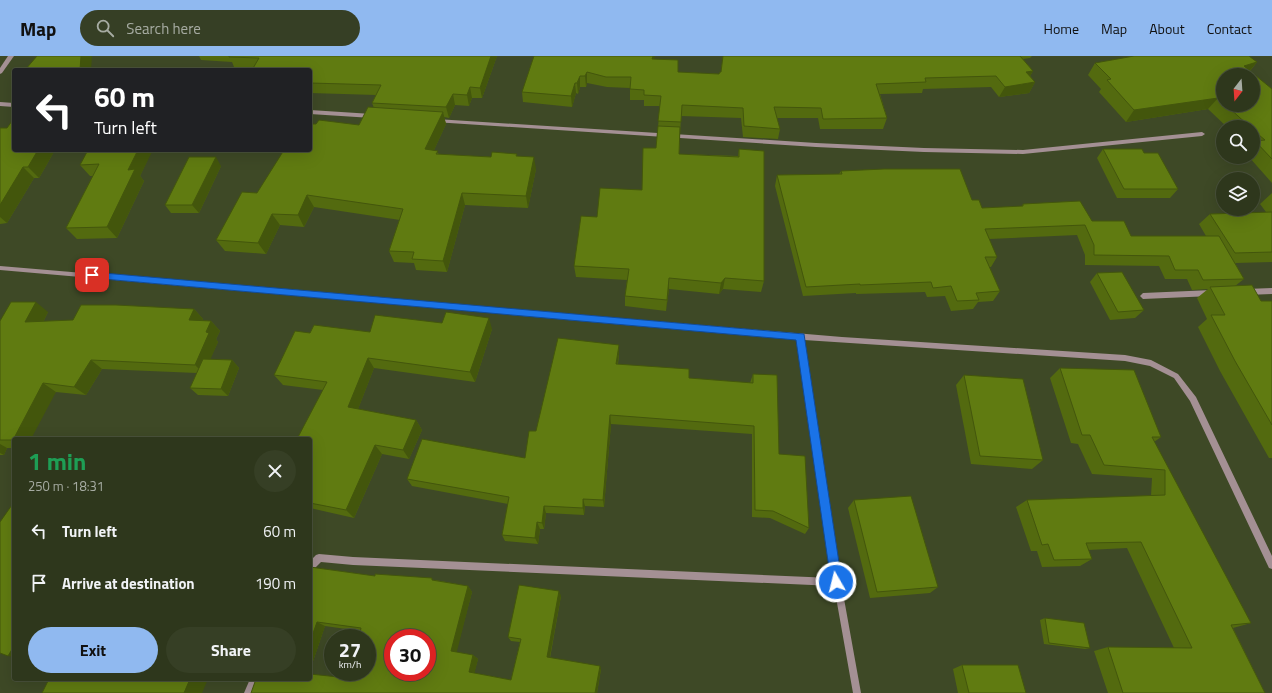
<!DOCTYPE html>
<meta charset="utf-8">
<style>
:root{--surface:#2e371c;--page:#363f25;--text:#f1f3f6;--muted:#a7aca3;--line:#49513b;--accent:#90b9f0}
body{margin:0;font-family:"Titillium Web",sans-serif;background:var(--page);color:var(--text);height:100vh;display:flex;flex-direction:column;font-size:15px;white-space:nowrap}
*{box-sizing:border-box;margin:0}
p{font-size:13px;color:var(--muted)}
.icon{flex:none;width:22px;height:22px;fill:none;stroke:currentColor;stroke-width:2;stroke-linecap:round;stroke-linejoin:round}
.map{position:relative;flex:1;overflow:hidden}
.panel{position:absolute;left:12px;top:381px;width:300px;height:244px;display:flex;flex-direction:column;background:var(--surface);border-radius:4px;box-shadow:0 4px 16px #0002,0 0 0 1px var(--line)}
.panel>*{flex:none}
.top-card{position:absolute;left:12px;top:12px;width:300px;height:84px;border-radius:4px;box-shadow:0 4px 16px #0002,0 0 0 1px var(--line);background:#202124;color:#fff;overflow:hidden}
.needle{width:26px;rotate:197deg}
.fabs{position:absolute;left:1216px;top:12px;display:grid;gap:8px}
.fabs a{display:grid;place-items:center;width:44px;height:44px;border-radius:50%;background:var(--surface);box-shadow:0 4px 16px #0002,0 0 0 1px var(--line);font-size:20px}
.speed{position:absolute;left:324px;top:573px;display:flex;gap:8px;font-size:20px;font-weight:700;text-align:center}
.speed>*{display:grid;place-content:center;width:52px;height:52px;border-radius:50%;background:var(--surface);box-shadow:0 4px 16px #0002,0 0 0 1px var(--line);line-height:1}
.speed small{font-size:10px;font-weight:400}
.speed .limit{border:6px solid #d22;background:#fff;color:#111}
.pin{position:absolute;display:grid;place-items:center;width:34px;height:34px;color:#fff;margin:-17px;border-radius:8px;box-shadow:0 2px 6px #0006}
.me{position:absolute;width:44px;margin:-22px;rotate:352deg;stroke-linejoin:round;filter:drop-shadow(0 0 3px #0008)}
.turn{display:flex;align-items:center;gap:14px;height:84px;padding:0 16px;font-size:18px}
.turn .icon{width:52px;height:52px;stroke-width:2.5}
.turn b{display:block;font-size:28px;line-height:34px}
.round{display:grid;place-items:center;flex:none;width:42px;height:42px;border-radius:21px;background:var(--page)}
.overview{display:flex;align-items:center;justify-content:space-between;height:68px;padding:0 16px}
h1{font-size:24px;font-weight:700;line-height:30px;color:#1e9e55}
.cta{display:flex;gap:8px;margin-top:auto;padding:8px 16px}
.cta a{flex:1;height:46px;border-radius:24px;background:var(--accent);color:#111;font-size:16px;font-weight:700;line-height:46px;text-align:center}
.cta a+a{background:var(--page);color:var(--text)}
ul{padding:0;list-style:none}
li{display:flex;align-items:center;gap:12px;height:52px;padding:0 16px}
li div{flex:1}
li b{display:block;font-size:15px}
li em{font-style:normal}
header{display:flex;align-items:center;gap:24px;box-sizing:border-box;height:56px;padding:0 20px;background:var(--accent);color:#111}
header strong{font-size:19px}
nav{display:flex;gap:22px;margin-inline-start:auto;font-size:14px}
.search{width:280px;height:36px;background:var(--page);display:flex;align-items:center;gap:10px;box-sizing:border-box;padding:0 14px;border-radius:22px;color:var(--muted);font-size:15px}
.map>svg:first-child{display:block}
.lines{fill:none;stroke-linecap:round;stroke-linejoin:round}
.minor{fill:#a49094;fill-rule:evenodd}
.wall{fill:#536a0f;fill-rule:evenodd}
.shaded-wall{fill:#43560c}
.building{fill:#607b11;stroke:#43560c;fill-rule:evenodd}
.route{fill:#1a73e8;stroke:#114b97}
</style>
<header>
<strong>Map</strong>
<div class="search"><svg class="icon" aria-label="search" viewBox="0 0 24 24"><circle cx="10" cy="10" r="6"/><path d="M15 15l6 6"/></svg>Search here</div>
<nav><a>Home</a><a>Map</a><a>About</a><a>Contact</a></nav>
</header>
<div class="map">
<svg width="1272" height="637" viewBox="0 0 1272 637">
<rect width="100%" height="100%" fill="#3e4926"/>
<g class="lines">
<g class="minor">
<polygon points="8,0 14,0 2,17 0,18 0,12"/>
<polygon points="0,46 14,47 14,51 0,50"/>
<polygon points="310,54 372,58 375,60 372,62 310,58"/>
<polygon points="436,63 816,87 924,92 1023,94 1202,76 1205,78 1202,80 1023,98 924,96 816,91 434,66 434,64"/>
<polygon points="0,210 842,281 1125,299 1151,304 1178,318 1196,341 1272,500 1272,513 1269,512 1190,345 1174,322 1150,310 1125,305 804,284 841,526 861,637 853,637 834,530 353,509 321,506 313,514 310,515 310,505 316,499 319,498 353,501 832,522 797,283 0,214"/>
<polygon points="1272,232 1272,238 1246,239 1243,236 1246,233"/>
<polygon points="1212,234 1215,237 1212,240 1143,243 1140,240 1143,237"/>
<polygon points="250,623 258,623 253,637 244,637"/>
</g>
</g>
<g class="wall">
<polygon points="199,0 497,0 482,42 472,42 469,50 455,49 449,62 444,61 446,68 434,94 439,98 491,101 517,98 517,100 536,113 528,152 465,149 447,216 416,214 414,207 394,206 389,195 400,164 314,151 304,171 280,169 266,198 225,195 216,184 316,68 359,69 374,52 372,47 376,39 310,37 310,14 234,11 232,6 201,4"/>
<polygon points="534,0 655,3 678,16 719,18 721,16 723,0 1032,0 1030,2 1023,3 1033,15 1030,20 1035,26 1029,37 999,41 991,31 923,33 922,37 880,38 887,62 883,73 820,73 818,62 777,62 780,73 778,83 743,81 741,62 681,60 679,98 738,100 739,93 764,225 761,236 723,233 719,238 669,233 666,255 625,250 625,240 627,224 576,221 574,210 597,161 642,134 656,92 660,50 644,50 644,44 630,44 630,32 607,31 587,27 586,31 580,31 578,38 576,37 572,51 523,46 522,36"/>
<path d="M 1257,6 L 1250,15 L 1272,33 L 1272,127 L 1249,101 L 1253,101 L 1253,71 L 1227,71 L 1208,53 L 1126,66 L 1099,36 L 1101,33 L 1088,19 L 1095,7 ZM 1223,19 L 1253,49 L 1223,49 Z"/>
<polygon points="0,72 14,94 55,94 39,122 34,122 7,167 0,168"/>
<polygon points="1103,93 1144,97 1178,133 1170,142 1117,142 1097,102"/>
<polygon points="88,94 152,94 140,120 144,125 117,182 77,183 66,172 93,120 90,120 80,109"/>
<polygon points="221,110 199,157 171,157 165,149"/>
<polygon points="841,115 972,144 982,152 1021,151 1023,148 1092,165 1131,180 1206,180 1199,168 1210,158 1266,156 1260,148 1272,137 1272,206 1235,207 1244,223 1235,230 1261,245 1272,245 1272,402 1269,402 1220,315 1198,271 1207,263 1197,242 1208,233 1192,234 1187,223 1165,223 1159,210 1085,209 1085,199 1077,179 989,183 997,201 991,211 989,211 1000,235 993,245 978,246 973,253 951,255 945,240 927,241 925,236 856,238 856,237 803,240 775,130 777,119 839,118"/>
<polygon points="1097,217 1144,254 1135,262 1110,264 1090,226"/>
<polygon points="194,253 203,263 202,265 211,265 220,275 216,283 218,286 210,303 232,304 239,312 228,340 198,339 190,332 197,317 102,313 86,339 56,336 14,383 14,392 7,392 4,399 0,399 0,265 48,256 43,266 73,264"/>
<polygon points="442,267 492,273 475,326 374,312 358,353 416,364 422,374 409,403 382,398 354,462 310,452 310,383 323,334 283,329 274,319 310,277 370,276"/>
<polygon points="619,298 618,308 689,322 750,327 753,318 779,398 809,472 805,478 770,462 752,461 752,378 611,368 604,451 585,450 584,459 546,457 544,473 540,473 538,488 505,485 502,479 508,448 412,430 407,423 525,402 536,375"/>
<polygon points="1060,312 1161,381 1154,386 1251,567 1233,572 1265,637 1108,637 1094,595 1108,591 1174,592 1127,492 1088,494 1092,503 1080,510 1042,511 1037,495 1031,495 1016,451 1027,444 1151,440 1152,422 1092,418 1078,388 1071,387 1050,322"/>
<polygon points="964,319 1043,404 1032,413 971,408 956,329"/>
<polygon points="854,444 938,531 930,537 870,542 848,452"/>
<polygon points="310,511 375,520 435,524 468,530 472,536 456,596 473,599 478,603 474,617 511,624 520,586 511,585 508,581 561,540 550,602 601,613 597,637 251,637 348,622 360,575 325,570 310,614"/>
<polygon points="1045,562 1090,592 1085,593 1044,588 1040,564"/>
<polygon points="962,609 1026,637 958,637 953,613"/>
</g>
<g class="shaded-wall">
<polygon points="81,0 92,0 91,14 80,14"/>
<polygon points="491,0 497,0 482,42 480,32"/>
<polygon points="653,0 655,0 652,13 652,3"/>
<polygon points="1257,6 1247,18 1244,10"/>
<polygon points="1033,15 1027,25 1026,16"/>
<polygon points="587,16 587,27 586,31 585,20"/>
<polygon points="580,20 580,31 578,38 577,27"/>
<polygon points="1035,26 1029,37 999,41 1005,31"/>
<polygon points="575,27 576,37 572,51 571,40"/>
<polygon points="470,31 472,42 469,50 467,39"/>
<polygon points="453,38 455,49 449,62 446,51"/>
<polygon points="1218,42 1208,53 1126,66 1134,54"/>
<polygon points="443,56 446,68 429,105 425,93"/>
<polygon points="38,94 55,94 39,122 28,111"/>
<polygon points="138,94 153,94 140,120 144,125 117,182 107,171 128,114"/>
<polygon points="216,101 221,110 199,157 192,149"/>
<polygon points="534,101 536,113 528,152 526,140"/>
<polygon points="23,111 34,122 7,167 0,161 0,149"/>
<polygon points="462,137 465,149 447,216 443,205"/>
<polygon points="307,139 314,151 304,171 298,159"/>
<polygon points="272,158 280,169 266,198 258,187"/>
<polygon points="669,222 669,233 666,255"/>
<polygon points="725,222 723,233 719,238 721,227"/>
<polygon points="36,246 48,256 38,276 25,266"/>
<polygon points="194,253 203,263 198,274 189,264"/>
<polygon points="489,262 492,273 475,326 470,316"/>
<polygon points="211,265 220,275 216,283 218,286 204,318 195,309 206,276"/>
<polygon points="619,289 619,298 616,317 616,308"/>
<polygon points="368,302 374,312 355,361 348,351"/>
<polygon points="91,304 102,313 86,339 74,331"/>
<polygon points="232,304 239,312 228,340 221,333"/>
<polygon points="43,327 56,336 31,383 14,383 14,385 13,384"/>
<polygon points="610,359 611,368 604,451 603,444"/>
<polygon points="416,364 422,374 409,403 403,394"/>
<polygon points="0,388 7,392 4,399 0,397"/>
<polygon points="375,389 382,398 354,462 346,454"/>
<polygon points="583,443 585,450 584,459 583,452"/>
<polygon points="544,450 546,457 544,473 542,467"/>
<polygon points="537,466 540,473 538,488 535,482"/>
<polygon points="468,530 472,536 456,599 451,595"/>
<polygon points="559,535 561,540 549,605 547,601"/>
<polygon points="317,566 325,570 310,614 310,586"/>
<polygon points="14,590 14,601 8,600"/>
<polygon points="473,599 478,603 474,619 469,616"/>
<polygon points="600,610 601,613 597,637 595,637"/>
<polygon points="190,623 208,623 202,637 184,637"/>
</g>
<g class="building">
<polygon points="37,0 81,0 80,14 25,14"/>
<polygon points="229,0 491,0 480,32 470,31 467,39 453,38 446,51 372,47 381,29 310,27 310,14 252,14 259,2 229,1"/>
<polygon points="534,0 653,0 652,3 678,4 678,16 719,18 720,16 721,16 723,0 1020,0 1033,15 1026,16 1035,26 1005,31 996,20 925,22 926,26 876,28 887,62 823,63 821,52 774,51 780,73 744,70 743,52 682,49 681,66 658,65 661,40 644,39 644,34 630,33 631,21 606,21 587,16 585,20 580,20 577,27 575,27 571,40 522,36"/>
<polygon points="1134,0 1249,0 1257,6 1244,10 1272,33 1272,103 1255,85 1265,84 1253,74 1253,71 1250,71 1226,49 1253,49 1253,19 1223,19 1223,47 1218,42 1134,54 1107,24 1111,23 1095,7"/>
<polygon points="368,51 443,56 425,93 438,95 436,98 491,101 492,96 517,98 516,100 534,101 526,140 462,137 443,205 412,203 414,196 389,195 403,153 307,139 298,159 272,158 258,187 216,184 242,136 257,137 284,94 310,94 310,68 316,68 319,64 359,69"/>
<polygon points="12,65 14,65 14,94 38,94 28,111 23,111 0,149 0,72 7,72"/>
<polygon points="658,70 680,71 679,98 739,101 739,93 764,95 764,225 725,222 721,227 669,222 667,244 625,240 629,213 574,210 581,160 597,161 600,132 642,134 643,92 656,92"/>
<polygon points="1103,93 1142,93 1144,97 1158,97 1178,133 1124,133"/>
<polygon points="88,94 138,94 128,114 135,113 107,171 66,172 99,108 80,109"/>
<polygon points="189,101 216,101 192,149 165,149"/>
<polygon points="884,113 960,113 972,144 979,144 982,152 1023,150 1023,148 1080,145 1092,165 1124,165 1131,180 1219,180 1244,223 1203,224 1198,214 1175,214 1169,200 1094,199 1094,189 1085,169 985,173 997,201 985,201 1000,235 976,237 979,244 957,245 951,230 933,232 931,226 860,229 860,228 806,231 777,119 842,118 841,115"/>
<polygon points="1272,156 1272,196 1235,197 1210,158"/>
<polygon points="1122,216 1144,254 1118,256 1097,217"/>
<polygon points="1252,229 1261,245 1272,245 1272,369 1235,305 1211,259 1225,259 1210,231"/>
<polygon points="11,246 36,246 25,266 73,264 81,249 116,249 194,253 189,264 211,265 206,276 209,277 195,309 91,304 74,331 43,327 13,384 0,384 0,265"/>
<polygon points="446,256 489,262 470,316 368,302 348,351 416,364 403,394 375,389 346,454 310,447 310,383 297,383 327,326 274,319 295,275 310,277 314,269 370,276 375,259 442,267"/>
<polygon points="558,282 619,289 616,308 689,313 689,322 753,327 753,318 777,319 779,398 805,400 809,472 773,455 755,454 754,370 610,359 603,444 583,443 583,452 544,450 542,467 537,466 535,482 502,479 509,441 407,423 422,383 525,402 529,375 536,375"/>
<polygon points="203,303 232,304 221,333 190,332"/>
<polygon points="1060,312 1134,314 1161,381 1152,381 1251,567 1231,569 1265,637 1123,637 1108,591 1192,592 1141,486 1086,487 1092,503 1054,504 1048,488 1042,489 1027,444 1165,439 1165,414 1104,409 1090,379 1082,379"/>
<polygon points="964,319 1023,323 1043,404 980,400"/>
<polygon points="911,440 938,531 877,536 854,444"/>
<polygon points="14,446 14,590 8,600 0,597 0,466"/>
<path d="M 310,511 L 375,520 L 375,518 L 432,522 L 432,524 L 468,530 L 451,595 L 473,599 L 469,616 L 511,624 L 521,583 L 508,581 L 519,529 L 559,535 L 547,601 L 600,610 L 595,637 L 251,637 L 256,623 L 310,623 L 310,618 L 348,622 L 350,616 L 367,616 L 367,582 L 359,582 L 361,572 L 317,566 L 310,586 ZM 393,582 L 427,582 L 427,616 L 393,616 Z"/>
<polygon points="1045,562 1084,567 1090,592 1049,587"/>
<polygon points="962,609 1018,609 1026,637 969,637"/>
<polygon points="49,623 190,623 184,637 42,637"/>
</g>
<polygon class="route" points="92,216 804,278 842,526 840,530 836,531 833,530 831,526 796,284 92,222 88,219"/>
</svg>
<div class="fabs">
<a><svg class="needle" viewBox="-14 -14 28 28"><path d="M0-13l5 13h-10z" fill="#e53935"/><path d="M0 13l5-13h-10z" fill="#a7aca3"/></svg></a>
<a><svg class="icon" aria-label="search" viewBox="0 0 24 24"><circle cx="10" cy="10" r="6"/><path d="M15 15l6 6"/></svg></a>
<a><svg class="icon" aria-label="layers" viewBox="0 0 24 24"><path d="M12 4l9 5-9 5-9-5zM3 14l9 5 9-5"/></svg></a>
</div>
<div class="speed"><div>27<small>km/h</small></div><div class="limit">30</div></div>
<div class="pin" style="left:92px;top:219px;background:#d93025"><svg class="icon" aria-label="arrive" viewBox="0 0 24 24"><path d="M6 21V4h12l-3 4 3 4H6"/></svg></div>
<svg class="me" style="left:836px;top:526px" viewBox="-20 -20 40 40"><circle r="17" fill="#1a73e8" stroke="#fff" stroke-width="3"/><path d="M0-11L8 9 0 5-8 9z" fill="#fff"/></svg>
<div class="top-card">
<div class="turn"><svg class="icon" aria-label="left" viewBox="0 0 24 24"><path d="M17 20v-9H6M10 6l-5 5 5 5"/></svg><div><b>60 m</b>Turn left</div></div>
</div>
<section class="panel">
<div class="overview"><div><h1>1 min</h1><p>250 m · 18:31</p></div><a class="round"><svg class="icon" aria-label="close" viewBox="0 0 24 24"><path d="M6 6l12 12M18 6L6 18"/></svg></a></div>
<ul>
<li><svg class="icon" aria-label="left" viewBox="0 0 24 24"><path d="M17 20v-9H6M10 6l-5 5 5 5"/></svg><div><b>Turn left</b></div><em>60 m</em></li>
<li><svg class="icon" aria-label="arrive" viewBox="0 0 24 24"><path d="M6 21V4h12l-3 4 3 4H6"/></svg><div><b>Arrive at destination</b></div><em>190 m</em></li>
</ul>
<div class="cta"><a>Exit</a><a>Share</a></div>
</section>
</div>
